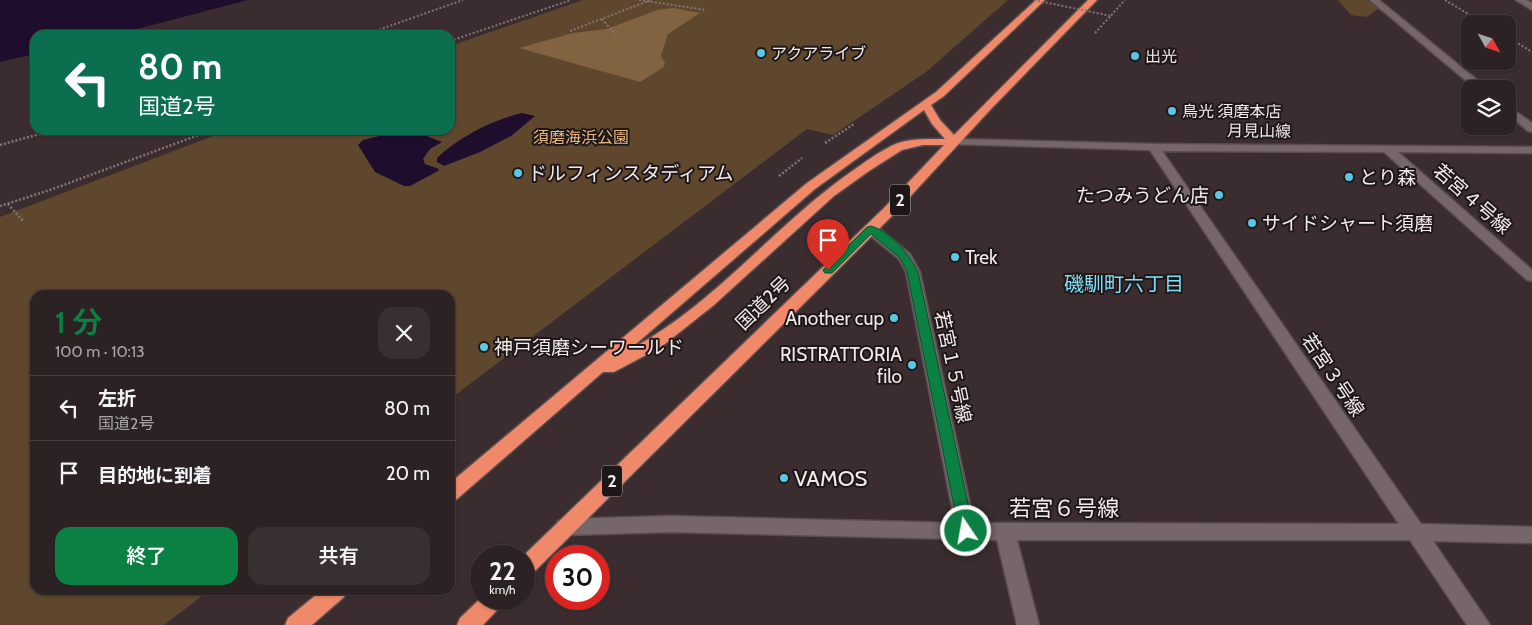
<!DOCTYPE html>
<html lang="ja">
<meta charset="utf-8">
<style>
:root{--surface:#2c2223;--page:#382f30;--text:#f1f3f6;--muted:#a6a4a6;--line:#483f41;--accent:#0b8043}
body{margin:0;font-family:Cabin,"Noto Sans JP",sans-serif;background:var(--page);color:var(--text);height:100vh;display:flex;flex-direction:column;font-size:19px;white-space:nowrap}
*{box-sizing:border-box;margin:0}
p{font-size:16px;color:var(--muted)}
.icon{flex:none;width:28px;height:28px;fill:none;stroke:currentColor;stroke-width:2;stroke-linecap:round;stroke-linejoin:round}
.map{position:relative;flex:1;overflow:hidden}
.panel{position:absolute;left:30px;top:290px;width:425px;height:305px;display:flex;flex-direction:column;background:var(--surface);border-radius:15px;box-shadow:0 1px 4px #0004,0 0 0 1px var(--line)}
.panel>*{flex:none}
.guide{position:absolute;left:30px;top:30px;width:425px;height:105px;border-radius:15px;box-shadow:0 1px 4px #0004,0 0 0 1px var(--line);background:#0b6e4f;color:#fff;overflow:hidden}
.needle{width:32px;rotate:130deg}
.tools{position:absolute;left:1461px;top:15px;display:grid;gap:10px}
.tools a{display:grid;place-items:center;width:55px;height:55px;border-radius:10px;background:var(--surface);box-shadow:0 1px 4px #0004,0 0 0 1px var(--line);font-size:25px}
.speed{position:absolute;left:470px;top:545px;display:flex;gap:10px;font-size:25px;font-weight:700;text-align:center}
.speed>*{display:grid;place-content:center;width:65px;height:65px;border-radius:50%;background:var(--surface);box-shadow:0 1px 4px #0004,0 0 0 1px var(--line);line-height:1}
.speed small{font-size:12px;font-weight:400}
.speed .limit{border:8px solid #d22;background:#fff;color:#111}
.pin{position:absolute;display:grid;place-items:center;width:42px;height:42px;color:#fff;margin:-51px -21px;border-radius:50% 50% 50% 0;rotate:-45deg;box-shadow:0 0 5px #0007}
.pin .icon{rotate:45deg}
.me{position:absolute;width:55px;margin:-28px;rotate:348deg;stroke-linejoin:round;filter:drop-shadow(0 0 4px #0008)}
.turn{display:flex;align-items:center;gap:18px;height:105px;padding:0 25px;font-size:22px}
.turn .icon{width:65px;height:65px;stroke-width:2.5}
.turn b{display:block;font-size:35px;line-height:42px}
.round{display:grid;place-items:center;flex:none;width:52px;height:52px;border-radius:15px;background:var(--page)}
.headline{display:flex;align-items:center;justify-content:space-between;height:85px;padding:0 25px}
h1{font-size:30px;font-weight:600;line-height:38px;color:var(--accent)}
.cta{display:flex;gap:10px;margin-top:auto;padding:10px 25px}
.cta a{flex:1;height:58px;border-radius:15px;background:var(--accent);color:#fff;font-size:20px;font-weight:600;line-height:58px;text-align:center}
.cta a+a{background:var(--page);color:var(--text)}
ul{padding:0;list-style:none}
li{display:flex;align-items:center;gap:15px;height:65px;padding:0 25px;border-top:1px solid var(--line)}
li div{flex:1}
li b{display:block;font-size:19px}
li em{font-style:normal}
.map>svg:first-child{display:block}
.green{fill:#5f472e}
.forest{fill:#816241}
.water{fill:#1e0d2c}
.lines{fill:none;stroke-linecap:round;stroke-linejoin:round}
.minor-casing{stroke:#584c4e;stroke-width:3}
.highway-casing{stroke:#584c4e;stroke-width:3}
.path-far1{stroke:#817577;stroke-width:2;stroke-dasharray:2 2;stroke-linecap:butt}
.path{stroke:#817577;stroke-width:2.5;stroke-dasharray:2 2;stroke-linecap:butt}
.minor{fill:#776669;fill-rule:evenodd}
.highway{fill:#ef896a;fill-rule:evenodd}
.path-bridge{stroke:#817577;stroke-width:2;stroke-dasharray:2 2;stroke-linecap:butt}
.route{fill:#0b8043;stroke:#07532c}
.poi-dot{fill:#59c8e5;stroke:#1e1718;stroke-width:2}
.labels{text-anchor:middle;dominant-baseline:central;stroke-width:4;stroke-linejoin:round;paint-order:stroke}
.far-poi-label{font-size:16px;fill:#f3e9ea;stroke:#1e1718;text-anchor:start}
.far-street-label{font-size:16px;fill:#f3e9ea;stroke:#1e1718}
.far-park-label{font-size:16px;fill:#eab680;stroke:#1e1718}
.shield{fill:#1e1718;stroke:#b3aaab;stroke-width:1}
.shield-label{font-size:18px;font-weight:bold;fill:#f3e9ea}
.poi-label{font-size:19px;fill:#f3e9ea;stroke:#1e1718;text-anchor:start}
.street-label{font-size:19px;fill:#f3e9ea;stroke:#1e1718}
.neighbourhood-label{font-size:20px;fill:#7cdff9;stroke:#1e1718}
.near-poi-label{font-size:22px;fill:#f3e9ea;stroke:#1e1718;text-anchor:start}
.near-street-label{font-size:22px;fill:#f3e9ea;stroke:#1e1718}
</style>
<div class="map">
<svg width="1532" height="625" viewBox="0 0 1532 625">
<rect width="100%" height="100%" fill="#3b2d2f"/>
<g class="green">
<polygon points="583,0 1008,0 926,72 833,135 807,129 450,399 450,295 35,295 35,590 210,590 164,625 0,625 0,217 229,130 450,130 450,46"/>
<polygon points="1338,0 1368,0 1378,9 1367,17 1351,15"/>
</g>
<polygon class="forest" points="673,8 700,13 668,34 661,56 665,63 664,67 640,82 519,48 573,33 607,29 657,10"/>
<g class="water">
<polygon points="0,0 248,0 114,35 35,35 35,54 0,62"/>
<path d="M 522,113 L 535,116 L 511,136 L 480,152 L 444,166 L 437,162 L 437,158 C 459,137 492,120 522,113 Z"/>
<polygon points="404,130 411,130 442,142 430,149 423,159 425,164 439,169 438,171 410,186 404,186 375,172 358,145 363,140"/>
</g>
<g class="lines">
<defs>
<g id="minor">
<polygon points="1370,0 1379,0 1488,89 1476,89"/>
<polygon points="1516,0 1526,0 1532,3 1532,10"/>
<polygon points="1508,106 1532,123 1532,132 1528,131 1508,114"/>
<polygon points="955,139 1154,144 1532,147 1532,153 1398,152 1532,270 1532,281 1527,280 1384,152 1162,151 1421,524 1532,527 1532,543 1433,541 1490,625 1467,625 1410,540 1017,540 1039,625 1017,625 997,540 672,532 565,535 558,533 555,527 558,521 565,519 672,516 955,523 906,272 899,259 866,232 864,229 866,226 876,226 910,254 920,272 974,523 1399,524 1150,150 951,144 949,142"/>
</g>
<g id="highway">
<path d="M 1036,0 L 1045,0 L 944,96 L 931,105 L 940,120 L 954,135 L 1088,0 L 1097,0 L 991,109 L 894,214 L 531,575 L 524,578 L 523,556 L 884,208 L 944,145 L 923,145 L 902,150 L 869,171 L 834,196 L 714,305 L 661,347 L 614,372 L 603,372 L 457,499 L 450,502 L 450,483 L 807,183 L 936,92 ZM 924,110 L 932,124 L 945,139 C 929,139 908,138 893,145 C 877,153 862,164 848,174 C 772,228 713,306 629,350 L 815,189 Z"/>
<polygon points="322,590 347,590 344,597 312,625 285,625 288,618"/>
<polygon points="481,598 505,599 501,606 483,625 457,625 460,618"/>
</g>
</defs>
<use href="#minor" class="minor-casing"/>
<use href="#highway" class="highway-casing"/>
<g class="path-far1">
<polyline points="639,0 706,10"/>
<polyline points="1445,0 1485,24"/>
<polyline points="602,19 616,35"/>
<polyline points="570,31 651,0"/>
<polyline points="1095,33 1125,0"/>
<polyline points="364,35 463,0"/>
<polyline points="1508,37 1532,52"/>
<polyline points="450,41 571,0"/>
</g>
<g class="path">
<polyline points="825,143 854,124"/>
<polyline points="0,145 54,130"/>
<polyline points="779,176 802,158"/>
<polyline points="8,204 24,222"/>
<polyline points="0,206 50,190 212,130"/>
</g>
<use href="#minor" class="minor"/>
<use href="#highway" class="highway"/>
<polyline class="path-bridge" points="1034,0 1111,16"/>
</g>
<path class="route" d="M 871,226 C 891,232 909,254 918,272 L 974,531 L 971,535 L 966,537 L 961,535 L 959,531 L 907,272 L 900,258 L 871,234 L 832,273 L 825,273 L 823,270 L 867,227 Z"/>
<g class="poi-dot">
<circle cx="761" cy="53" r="5"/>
<circle cx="1135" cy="56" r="5"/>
<circle cx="1172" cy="111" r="5"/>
<circle cx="518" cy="173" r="5"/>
<circle cx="1349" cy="177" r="5"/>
<circle cx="1219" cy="195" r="5"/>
<circle cx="1252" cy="223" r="5"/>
<circle cx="955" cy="257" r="5"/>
<circle cx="894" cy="318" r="5"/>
<circle cx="484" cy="347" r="5"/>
<circle cx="912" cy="365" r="5"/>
<circle cx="784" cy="478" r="5"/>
</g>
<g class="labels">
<g class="far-poi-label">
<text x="771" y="53">アクアライブ</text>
<text x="1145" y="56">出光</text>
<text x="1182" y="111">鳥光 須磨本店</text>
</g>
<g class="far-street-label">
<text transform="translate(1259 131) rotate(1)">月見山線</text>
</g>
<g class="far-park-label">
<text x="581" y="137">須磨海浜公園</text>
</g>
<g class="shield">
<rect x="890" y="184.5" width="20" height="31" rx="4"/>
<rect x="602" y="465.5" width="20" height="31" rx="4"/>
</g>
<g class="shield-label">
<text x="900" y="200">2</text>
<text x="612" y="481">2</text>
</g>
<g class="poi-label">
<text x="528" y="173">ドルフィンスタディアム</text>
<text x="1359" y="177">とり森</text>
<text x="1209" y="195" text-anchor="end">たつみうどん店</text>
<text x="1262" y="223">サイドシャート須磨</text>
<text x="965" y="257">Trek</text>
<text x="884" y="318" text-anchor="end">Another cup</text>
<text x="494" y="347">神戸須磨シーワールド</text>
<text x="902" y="354" text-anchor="end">RISTRATTORIA<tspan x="902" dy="22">filo</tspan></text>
</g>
<g class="street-label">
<text transform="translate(1472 199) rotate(41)">若宮４号線</text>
<text transform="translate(763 303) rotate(-44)">国道2号</text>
<text transform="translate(953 367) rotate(78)">若宮１５号線</text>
<text transform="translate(1333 375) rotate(56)">若宮３号線</text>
</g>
<g class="neighbourhood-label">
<text x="1124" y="284">磯馴町六丁目</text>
</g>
<g class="near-poi-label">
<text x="794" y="478">VAMOS</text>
</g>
<g class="near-street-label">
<text x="1064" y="508">若宮６号線</text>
</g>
</g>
</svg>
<div class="tools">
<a><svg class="needle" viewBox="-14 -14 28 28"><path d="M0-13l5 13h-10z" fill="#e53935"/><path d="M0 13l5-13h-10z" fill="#a6a4a6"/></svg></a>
<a><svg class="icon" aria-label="layers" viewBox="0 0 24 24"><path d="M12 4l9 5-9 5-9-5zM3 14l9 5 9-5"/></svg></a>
</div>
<div class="speed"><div>22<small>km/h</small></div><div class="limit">30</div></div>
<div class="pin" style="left:828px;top:270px;background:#d93025"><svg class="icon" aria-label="arrive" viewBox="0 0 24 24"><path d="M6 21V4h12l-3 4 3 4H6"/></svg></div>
<svg class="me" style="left:966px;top:531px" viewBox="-20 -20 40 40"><circle r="17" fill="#0b8043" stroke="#fff" stroke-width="3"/><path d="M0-11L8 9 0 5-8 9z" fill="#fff"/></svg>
<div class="guide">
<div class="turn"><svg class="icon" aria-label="left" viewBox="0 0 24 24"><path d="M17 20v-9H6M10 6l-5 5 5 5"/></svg><div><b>80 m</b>国道2号</div></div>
</div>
<section class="panel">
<div class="headline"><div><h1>1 分</h1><p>100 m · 10:13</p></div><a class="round"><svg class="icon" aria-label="close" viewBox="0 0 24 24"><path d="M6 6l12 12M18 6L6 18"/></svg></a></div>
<ul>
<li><svg class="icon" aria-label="left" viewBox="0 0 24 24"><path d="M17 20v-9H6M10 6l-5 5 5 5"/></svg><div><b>左折</b><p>国道2号</p></div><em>80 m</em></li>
<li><svg class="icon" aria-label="arrive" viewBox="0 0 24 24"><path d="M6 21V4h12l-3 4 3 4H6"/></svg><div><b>目的地に到着</b></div><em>20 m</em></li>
</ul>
<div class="cta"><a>終了</a><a>共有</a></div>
</section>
</div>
